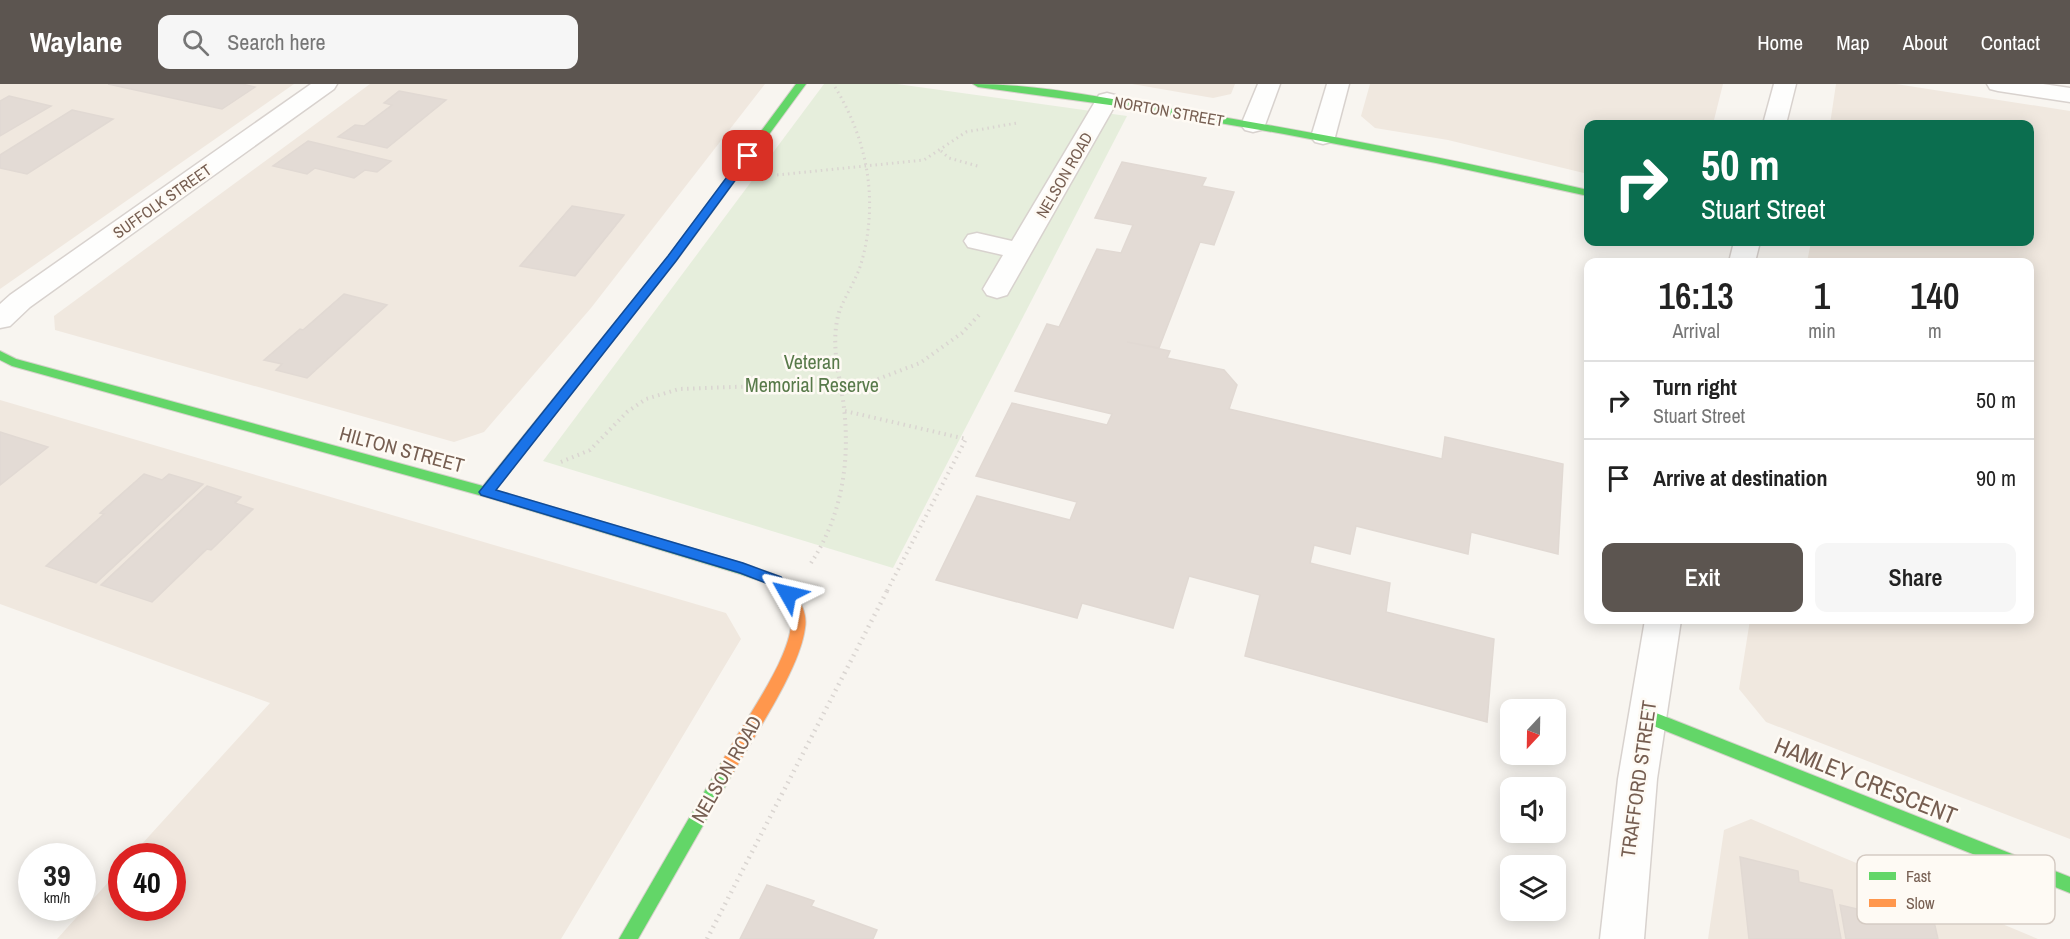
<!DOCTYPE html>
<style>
:root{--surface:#fff;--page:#f6f6f6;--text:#222;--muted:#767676;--line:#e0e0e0;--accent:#5c5550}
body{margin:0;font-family:"Archivo Narrow",sans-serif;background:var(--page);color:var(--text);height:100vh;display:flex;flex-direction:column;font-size:22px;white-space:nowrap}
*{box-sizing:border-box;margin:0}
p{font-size:20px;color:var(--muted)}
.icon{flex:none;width:33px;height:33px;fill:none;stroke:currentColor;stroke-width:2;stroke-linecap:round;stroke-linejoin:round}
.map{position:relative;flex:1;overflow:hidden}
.details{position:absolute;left:1584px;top:174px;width:450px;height:366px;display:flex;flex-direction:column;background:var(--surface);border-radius:12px;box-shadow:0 3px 15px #0003}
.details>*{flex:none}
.hud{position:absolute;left:1584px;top:36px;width:450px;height:126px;border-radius:12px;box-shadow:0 3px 15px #0003;background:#0b6e4f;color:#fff;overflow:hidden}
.needle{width:39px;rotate:202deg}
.fabs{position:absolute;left:1500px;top:615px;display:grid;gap:12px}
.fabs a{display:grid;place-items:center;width:66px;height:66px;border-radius:12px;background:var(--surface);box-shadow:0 3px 15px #0003;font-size:30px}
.speed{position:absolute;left:18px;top:759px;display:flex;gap:12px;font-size:30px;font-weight:700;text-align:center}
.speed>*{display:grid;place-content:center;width:78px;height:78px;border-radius:50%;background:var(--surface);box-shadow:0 3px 15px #0003;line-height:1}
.speed small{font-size:15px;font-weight:400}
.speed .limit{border:9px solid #d22;background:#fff;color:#111}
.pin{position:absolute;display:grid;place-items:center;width:51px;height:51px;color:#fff;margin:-26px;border-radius:12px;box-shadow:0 3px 9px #0006}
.me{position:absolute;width:66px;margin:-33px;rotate:307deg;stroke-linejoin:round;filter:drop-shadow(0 0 4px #0008)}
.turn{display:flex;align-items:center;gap:21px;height:126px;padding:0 18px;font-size:27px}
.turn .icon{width:78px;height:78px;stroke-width:2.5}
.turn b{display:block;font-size:42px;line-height:51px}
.eta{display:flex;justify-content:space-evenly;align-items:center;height:102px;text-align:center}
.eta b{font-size:36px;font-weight:600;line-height:42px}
.button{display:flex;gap:12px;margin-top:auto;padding:12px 18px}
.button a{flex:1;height:69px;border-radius:12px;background:var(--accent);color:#fff;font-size:24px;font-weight:600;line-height:69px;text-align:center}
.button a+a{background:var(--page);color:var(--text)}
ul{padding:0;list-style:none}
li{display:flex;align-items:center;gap:18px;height:78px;padding:0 18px;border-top:2px solid var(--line)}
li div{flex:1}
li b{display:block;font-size:22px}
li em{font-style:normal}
header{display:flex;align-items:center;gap:36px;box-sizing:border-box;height:84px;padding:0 30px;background:var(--accent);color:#fff}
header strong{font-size:28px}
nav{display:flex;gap:33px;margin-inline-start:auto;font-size:21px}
.search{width:420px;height:54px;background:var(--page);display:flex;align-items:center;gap:15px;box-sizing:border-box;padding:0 21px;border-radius:12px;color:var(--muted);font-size:22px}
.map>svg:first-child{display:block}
.residential{fill:#f0e8df}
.green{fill:#e6eedc}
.building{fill:#e3dbd5;stroke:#e1d9d3;stroke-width:1.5}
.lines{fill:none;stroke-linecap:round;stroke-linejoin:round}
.street-casing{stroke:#d8d2ce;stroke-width:3}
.fast-casing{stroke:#d6d1cb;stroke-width:2}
.slow-casing{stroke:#d6d1cb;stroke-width:2}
.path-far2{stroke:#dad5d1;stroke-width:3;stroke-dasharray:1.5 4;stroke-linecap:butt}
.path-far1{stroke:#dad5d1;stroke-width:4;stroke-dasharray:1.5 4.5;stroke-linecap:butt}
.path{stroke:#dad5d1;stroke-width:4.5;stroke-dasharray:1.5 5;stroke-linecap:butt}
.street{fill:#fefefd;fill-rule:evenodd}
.fast{fill:#63d668;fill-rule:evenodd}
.slow{fill:#ff974d;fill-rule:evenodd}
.route{fill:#1a73e8;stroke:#114b97;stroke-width:1.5}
.labels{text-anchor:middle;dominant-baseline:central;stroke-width:5;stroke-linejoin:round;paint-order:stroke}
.far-street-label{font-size:16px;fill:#765e51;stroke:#fefaf4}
.park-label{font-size:20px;fill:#587a4a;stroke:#fefaf4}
.street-label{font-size:20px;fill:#765e51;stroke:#fefaf4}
.near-street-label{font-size:24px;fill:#765e51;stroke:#fefaf4}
.key{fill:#fefaf4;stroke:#d5cbc3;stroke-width:1.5}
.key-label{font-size:16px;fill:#765e51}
</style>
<header>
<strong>Waylane</strong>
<div class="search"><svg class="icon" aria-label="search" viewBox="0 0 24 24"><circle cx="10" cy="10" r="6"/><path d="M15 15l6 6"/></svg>Search here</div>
<nav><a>Home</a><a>Map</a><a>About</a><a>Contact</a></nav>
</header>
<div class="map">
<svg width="2070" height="855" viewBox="0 0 2070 855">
<rect width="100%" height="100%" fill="#f8f5f0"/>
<g class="residential">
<polygon points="0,0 294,0 0,205"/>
<polygon points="370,0 765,0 591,224 484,348 454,358 55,246 54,232"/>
<polygon points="1132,0 1235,0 1231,10 1213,14"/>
<polygon points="1370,0 1723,0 1713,40 1588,40 1588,90 1448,56 1375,44 1361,32"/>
<polygon points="1836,0 1896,0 2070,27 2070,755 1766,638 1739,605 1750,536 2030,536 2030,178 1807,178 1811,158 2030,158 2030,40 1830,40"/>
<polygon points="0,316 726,529 741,555 561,855 57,855 121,784 122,824 172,824 172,772 131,772 270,619 0,520"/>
<polygon points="1751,735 2038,855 1708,855 1724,746"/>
</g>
<polygon class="green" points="824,0 897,0 1127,32 893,484 543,377"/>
<g class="building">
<polygon points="108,0 242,0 255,3 222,25"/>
<polygon points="399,7 446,16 387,64 338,53 355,41 364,42 392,21 384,19"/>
<polygon points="9,12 51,22 0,52 0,17"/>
<polygon points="72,26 113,35 27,90 0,84 0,71"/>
<polygon points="308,57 391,77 377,88 365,86 354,94 315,84 307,90 273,82"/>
<polygon points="1122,78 1206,94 1202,102 1234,108 1214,161 1200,158 1159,264 1127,258 1170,267 1167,274 1224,286 1237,301 1229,325 1442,375 1445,353 1563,380 1558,470 1471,448 1468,470 1356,442 1350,470 1314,461 1310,479 1390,499 1386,528 1494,555 1487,638 1245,572 1260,511 1189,492 1173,544 1082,519 1077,534 936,496 977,412 1070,436 1077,418 976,392 1012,319 1107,341 1112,330 1015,307 1047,240 1059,243 1097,165 1121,169 1133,141 1095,134"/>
<polygon points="572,122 624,131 575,192 520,182"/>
<polygon points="344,210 387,221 307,294 276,286 282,280 264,276 300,245 303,246"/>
<polygon points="0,348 48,363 0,401"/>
<polygon points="144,390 162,396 169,390 203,400 96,499 46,482 104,430 100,429"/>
<polygon points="207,402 241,413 235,419 253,425 211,466 207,465 152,518 101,501"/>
<polygon points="1740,773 1798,787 1799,798 1832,806 1841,855 1749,855"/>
<polygon points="767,801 814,817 811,822 877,846 873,855 740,855"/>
<polygon points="1873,818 1933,833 1938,855 1846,855 1840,821 1874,829"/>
</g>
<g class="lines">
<defs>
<g id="street">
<polygon points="311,0 337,0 334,5 30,223 10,242 0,244 0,220 10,211"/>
<polygon points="1258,0 1280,0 1265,41 1261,46 1253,48 1245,46 1241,41"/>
<polygon points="1327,0 1349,0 1335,53 1331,58 1323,60 1315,58 1311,53"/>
<polygon points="1774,0 1796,0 1786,40 1763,40"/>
<polygon points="1987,0 2043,0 2070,4 2070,18 1998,7 1990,5"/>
<polygon points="1107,9 1115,11 1118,16 1007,211 997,214 987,211 983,205 1003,171 968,163 964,157 968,151 977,149 1012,157 1096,16 1099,11"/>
<polygon points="1734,158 1760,158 1755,178 1729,178"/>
<polygon points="1645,536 1681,536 1657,695 1644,855 1600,855 1618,695"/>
</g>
<g id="fast">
<polygon points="796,0 806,0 676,177 495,406 748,481 781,493 788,503 786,507 781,509 776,507 771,501 740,490 486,413 12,282 0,276 0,267 16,275 483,402 668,173"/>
<path d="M 973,0 C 1040,0 1107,15 1172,25 C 1312,47 1451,75 1588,106 L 1588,112 L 1436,79 L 1284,50 L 1132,24 L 978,3 Z"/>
<polygon points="1646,625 2070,793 2070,809 1641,637 1638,632 1641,627"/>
<polygon points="727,677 733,679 735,684 733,689 638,855 619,855 721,679"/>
</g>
<path id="slow" d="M 781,497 C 789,500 793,506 797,513 C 803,523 807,532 805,544 C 800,585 754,652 733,689 L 727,691 L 721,689 L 719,684 C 736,646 797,571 791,530 C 789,520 779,512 774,503 L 776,499 Z"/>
</defs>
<use href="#street" class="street-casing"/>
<use href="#fast" class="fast-casing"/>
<use href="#slow" class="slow-casing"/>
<g class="path-far2">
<path d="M 835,3 C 868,57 879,118 861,180 C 856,196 846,210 840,226"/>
<polyline points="941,67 949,74 981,83"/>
<polyline points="777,91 924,76 966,48 1017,39"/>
</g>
<g class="path-far1">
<polyline points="845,327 966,355 887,507"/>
<polyline points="561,378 590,366 627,328 646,315 679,305 814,300 841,303 865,300 920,279 962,249 979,231"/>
<path d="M 811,479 C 843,430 851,374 843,316 C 838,285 830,256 840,225"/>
</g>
<polyline class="path" points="707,855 888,505"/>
<use href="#street" class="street"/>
<use href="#fast" class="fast"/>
<use href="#slow" class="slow"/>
</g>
<polygon class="route" points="744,70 753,72 676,177 496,406 743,479 781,493 795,510 793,514 783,514 771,501 740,489 481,411 479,408 668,172"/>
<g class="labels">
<g class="far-street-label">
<text transform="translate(1169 27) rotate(10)">NORTON STREET</text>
<text transform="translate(1064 91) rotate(-60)">NELSON ROAD</text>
<text transform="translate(162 117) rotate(-35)">SUFFOLK STREET</text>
</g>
<g class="park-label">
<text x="812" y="277">Veteran<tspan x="812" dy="23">Memorial Reserve</tspan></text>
</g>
<g class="street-label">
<text transform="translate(402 365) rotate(15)">HILTON STREET</text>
<text transform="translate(726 685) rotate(-60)">NELSON ROAD</text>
<text transform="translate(1638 695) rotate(-82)">TRAFFORD STREET</text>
</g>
<g class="near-street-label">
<text transform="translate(1866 696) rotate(22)">HAMLEY CRESCENT</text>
</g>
</g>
<rect x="1857" y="771" width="198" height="69" rx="9" class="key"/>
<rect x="1869" y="788" width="27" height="8" fill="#63d668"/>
<rect x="1869" y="815" width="27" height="8" fill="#ff974d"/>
<g class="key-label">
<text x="1906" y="798">Fast</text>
<text x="1906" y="825">Slow</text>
</g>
</svg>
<div class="fabs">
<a><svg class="needle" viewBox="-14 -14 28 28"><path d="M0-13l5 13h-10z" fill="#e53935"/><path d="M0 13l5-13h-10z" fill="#767676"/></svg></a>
<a><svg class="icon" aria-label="sound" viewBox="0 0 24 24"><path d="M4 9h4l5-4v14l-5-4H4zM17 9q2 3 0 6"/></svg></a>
<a><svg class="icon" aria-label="layers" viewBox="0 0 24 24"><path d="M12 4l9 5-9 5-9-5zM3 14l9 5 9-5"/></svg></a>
</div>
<div class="speed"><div>39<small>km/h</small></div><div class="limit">40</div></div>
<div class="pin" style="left:748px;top:72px;background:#d93025"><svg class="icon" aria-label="arrive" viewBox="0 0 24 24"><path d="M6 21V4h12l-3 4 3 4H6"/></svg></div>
<svg class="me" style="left:788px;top:510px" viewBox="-20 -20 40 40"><path d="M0-17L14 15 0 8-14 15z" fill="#1a73e8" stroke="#fff" stroke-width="4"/></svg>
<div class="hud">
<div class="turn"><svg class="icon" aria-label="right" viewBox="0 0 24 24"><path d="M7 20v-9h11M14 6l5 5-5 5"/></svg><div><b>50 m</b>Stuart Street</div></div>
</div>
<section class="details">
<div class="eta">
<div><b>16:13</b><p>Arrival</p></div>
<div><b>1</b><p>min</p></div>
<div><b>140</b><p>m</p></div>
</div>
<ul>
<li><svg class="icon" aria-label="right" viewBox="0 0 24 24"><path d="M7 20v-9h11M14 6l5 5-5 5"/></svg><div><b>Turn right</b><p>Stuart Street</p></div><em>50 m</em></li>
<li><svg class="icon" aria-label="arrive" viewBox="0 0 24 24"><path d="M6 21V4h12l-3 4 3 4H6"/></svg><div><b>Arrive at destination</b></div><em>90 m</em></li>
</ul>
<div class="button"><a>Exit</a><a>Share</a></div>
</section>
</div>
